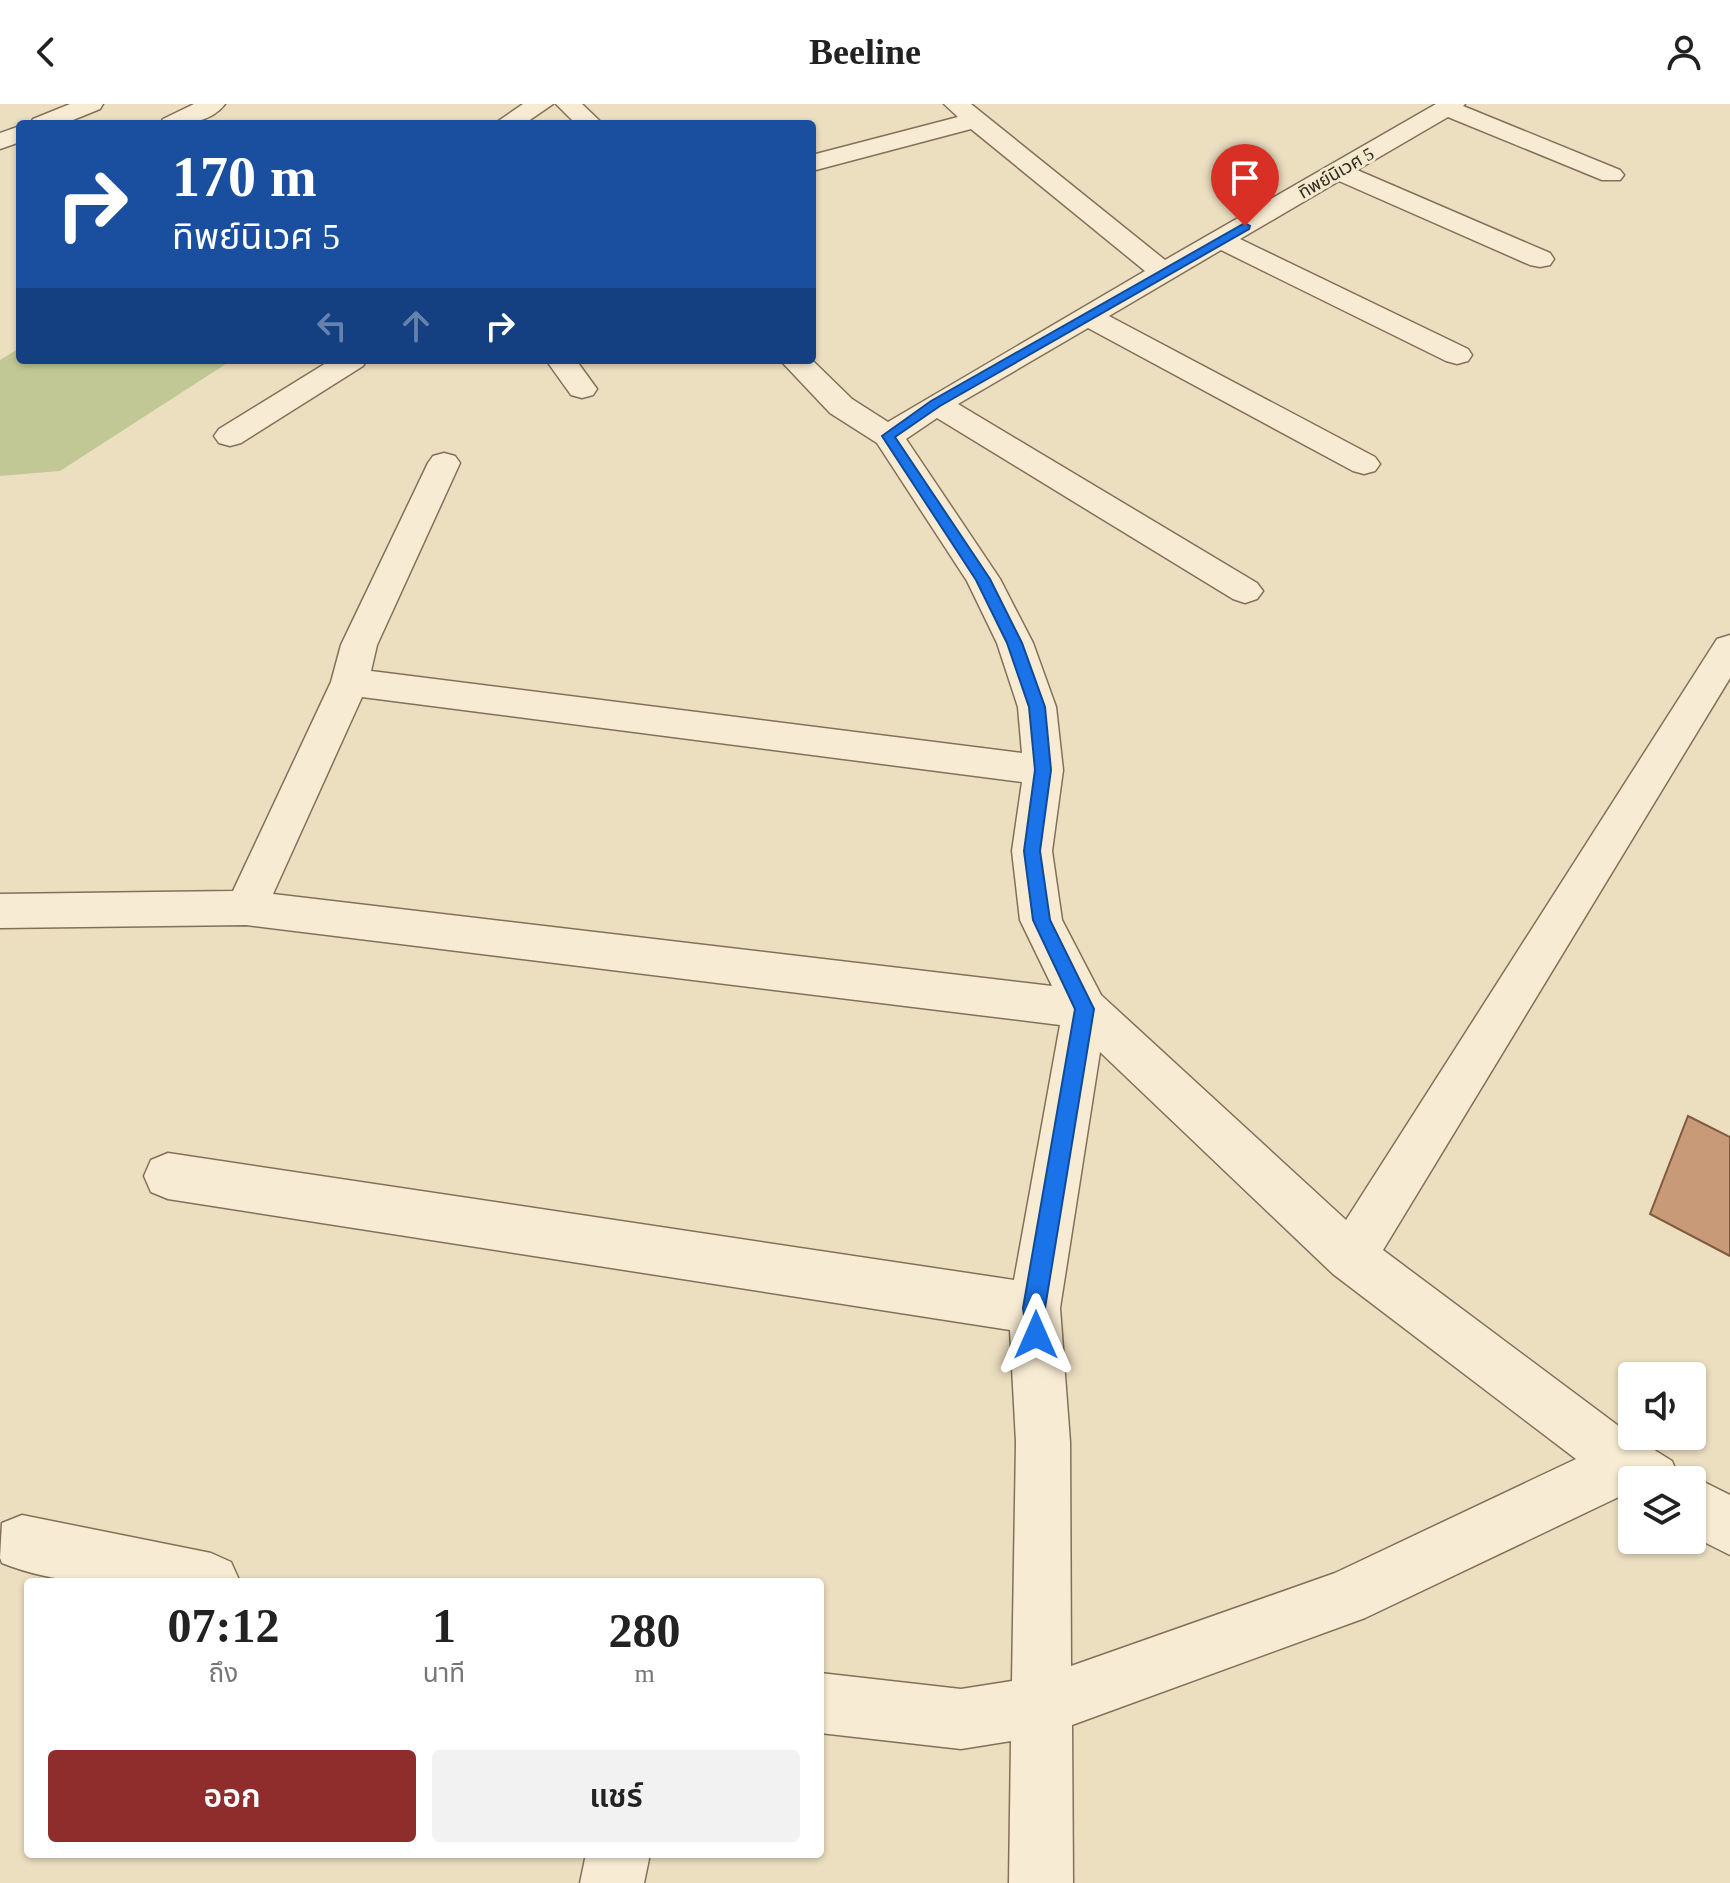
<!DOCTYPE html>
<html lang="th">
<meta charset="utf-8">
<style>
:root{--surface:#fff;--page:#f2f2f2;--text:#222;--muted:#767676;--accent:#8f2c2c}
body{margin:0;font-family:"Times New Roman","Noto Sans Thai",serif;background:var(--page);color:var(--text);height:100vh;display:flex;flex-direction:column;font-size:30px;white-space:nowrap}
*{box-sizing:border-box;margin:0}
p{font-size:26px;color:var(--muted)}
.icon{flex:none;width:44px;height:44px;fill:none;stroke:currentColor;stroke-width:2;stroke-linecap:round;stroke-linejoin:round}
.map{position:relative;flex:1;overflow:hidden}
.sheet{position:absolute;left:24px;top:1474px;width:800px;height:280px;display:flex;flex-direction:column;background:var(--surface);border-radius:8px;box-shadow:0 2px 6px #0004}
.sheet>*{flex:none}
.banner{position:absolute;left:16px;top:16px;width:800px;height:244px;border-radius:8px;box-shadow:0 2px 6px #0004;background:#1a4fa0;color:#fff;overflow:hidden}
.fabs{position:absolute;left:1618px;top:1258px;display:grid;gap:16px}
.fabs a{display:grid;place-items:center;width:88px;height:88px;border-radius:8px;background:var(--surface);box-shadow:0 2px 6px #0004;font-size:40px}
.pin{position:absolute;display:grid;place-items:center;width:68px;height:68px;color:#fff;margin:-82px -34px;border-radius:50% 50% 50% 0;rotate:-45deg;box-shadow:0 0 8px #0007}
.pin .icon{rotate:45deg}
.me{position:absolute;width:88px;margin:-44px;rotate:0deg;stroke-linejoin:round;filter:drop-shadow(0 0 6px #0008)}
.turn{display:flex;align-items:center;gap:28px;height:168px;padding:0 24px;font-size:36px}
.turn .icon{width:104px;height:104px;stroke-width:2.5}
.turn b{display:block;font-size:56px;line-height:68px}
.lanes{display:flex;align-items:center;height:76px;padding:0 24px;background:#0003;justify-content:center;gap:40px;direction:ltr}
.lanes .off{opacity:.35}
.eta{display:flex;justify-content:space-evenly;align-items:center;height:136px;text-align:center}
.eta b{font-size:48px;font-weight:600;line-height:56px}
.primary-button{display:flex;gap:16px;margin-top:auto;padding:16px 24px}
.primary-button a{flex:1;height:92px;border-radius:8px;background:var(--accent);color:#fff;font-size:32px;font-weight:600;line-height:92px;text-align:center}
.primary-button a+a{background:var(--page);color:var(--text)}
header{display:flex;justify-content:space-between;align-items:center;height:104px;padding:0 24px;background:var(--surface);font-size:36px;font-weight:600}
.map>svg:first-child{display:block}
.green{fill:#c2c895}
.building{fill:#c89a78;stroke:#815b40;stroke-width:2}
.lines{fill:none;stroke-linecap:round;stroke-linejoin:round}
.minor-casing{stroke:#837059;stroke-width:3}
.minor{fill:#f7ecd3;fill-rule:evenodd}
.route{fill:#1a73e8;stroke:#114b97;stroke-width:2}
.labels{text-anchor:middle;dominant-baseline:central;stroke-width:6;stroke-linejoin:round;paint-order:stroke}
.far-street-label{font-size:18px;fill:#34281d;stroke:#f3e9cf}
</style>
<header><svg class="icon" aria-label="back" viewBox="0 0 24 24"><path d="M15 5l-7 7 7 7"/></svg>Beeline<svg class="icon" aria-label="person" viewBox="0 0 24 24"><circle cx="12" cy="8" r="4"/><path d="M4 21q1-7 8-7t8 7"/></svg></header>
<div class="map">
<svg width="1730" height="1779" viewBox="0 0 1730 1779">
<rect width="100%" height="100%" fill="#ebdfc0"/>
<polygon class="green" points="20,244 20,256 232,256 60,367 0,372 0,256"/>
<polygon class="building" points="1688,1012 1730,1033 1730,1152 1650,1110"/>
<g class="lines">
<defs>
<g id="minor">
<polygon points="70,0 103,0 100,5 63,20 30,20 33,15"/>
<path d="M 194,0 L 225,0 C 210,20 183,20 160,20 L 163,15 Z"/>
<polygon points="523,0 553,0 524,20 494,20"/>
<polygon points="556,0 582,0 603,20 576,20"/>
<path d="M 944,0 L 971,0 L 1165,156 L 1436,0 L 1465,0 L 1463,2 L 1620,66 L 1624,71 L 1620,76 L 1602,76 L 1448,13 L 1357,66 L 1550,149 L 1554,155 L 1550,161 L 1540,163 L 1530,161 L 1339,77 L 1240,135 L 1468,245 L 1472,251 L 1468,257 L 1457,260 L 1446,257 L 1221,146 L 1109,212 L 1375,353 L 1380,360 L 1375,367 L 1364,370 L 1353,367 L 1088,224 L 958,300 L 1257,479 L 1263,487 L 1257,495 L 1245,499 L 1233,495 L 937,314 L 906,335 L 1000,475 L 1033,539 L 1056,603 L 1063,666 L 1052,747 L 1062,816 L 1101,891 L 1346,1116 L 1717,535 L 1730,531 L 1730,574 L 1383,1146 L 1632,1332 L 1672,1357 L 1680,1376 L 1632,1376 L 1632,1394 L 1625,1390 L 1365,1514 L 1072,1621 L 1073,1779 L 1009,1779 L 1011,1637 L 961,1645 L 820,1629 L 820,1569 L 961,1585 L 1012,1577 L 1016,1338 L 1010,1226 L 168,1095 L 151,1088 L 144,1072 L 151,1056 L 168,1049 L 1014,1176 L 1060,921 L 246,821 L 0,824 L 0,790 L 233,787 L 331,578 L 341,541 L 428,359 L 433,352 L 444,349 L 455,352 L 460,359 L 377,541 L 371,567 L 1022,649 L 1018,603 L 997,539 L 967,477 L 877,339 L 830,309 L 780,256 L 812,256 L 852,295 L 888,318 L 1145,167 L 971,25 L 812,67 L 812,51 L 958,13 ZM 362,593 L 1022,678 L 1012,747 L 1020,816 L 1052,882 L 273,790 ZM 1100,948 L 1333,1170 L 1576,1355 L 1335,1469 L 1071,1562 L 1070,1338 L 1060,1204 Z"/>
<polygon points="20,22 20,38 0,45 0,29"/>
<polygon points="331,256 367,256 363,262 241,339 230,342 219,339 214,332 219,325"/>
<polygon points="546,256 576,256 597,285 593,291 582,294 571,291"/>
<polygon points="1692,1372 1730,1391 1730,1451 1692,1432 1692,1376 1683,1376"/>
<path d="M 22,1411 L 211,1449 L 231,1458 L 240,1478 C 162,1478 75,1489 2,1459 L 0,1454 L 2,1419 Z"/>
<polygon points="586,1750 650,1750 644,1779 580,1779"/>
</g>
</defs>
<use href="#minor" class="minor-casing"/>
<use href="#minor" class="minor"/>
</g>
<polygon class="route" points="1245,119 1250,122 1249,125 940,302 895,333 990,475 1022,539 1045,603 1051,666 1040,747 1050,816 1094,905 1045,1204 1047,1231 1044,1239 1036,1242 1028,1239 1023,1204 1075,905 1033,816 1024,747 1035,666 1029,603 1007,539 976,476 882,332 931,297"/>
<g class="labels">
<g class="far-street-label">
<text transform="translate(1336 69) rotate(-30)">ทิพย์นิเวศ 5</text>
</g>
</g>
</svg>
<div class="fabs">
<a><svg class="icon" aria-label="sound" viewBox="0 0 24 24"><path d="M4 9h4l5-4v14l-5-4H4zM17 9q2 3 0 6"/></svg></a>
<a><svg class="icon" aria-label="layers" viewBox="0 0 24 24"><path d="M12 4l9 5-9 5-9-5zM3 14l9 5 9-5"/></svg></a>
</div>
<div class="pin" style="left:1245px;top:122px;background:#d93025"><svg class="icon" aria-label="arrive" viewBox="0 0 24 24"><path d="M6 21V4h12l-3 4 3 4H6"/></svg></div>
<svg class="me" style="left:1036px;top:1231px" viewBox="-20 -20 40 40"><path d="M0-17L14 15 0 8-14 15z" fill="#1a73e8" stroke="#fff" stroke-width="4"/></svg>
<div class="banner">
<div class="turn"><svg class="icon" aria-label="right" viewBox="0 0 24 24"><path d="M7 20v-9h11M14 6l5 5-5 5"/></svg><div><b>170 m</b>ทิพย์นิเวศ 5</div></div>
<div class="lanes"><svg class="icon off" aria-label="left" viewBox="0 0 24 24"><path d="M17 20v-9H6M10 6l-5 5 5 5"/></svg><svg class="icon off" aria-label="ahead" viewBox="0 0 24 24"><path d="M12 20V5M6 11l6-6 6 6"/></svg><svg class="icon" aria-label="right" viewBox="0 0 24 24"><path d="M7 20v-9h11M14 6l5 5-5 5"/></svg></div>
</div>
<section class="sheet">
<div class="eta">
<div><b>07:12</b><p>ถึง</p></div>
<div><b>1</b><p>นาที</p></div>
<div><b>280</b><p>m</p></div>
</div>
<div class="primary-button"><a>ออก</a><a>แชร์</a></div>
</section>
</div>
